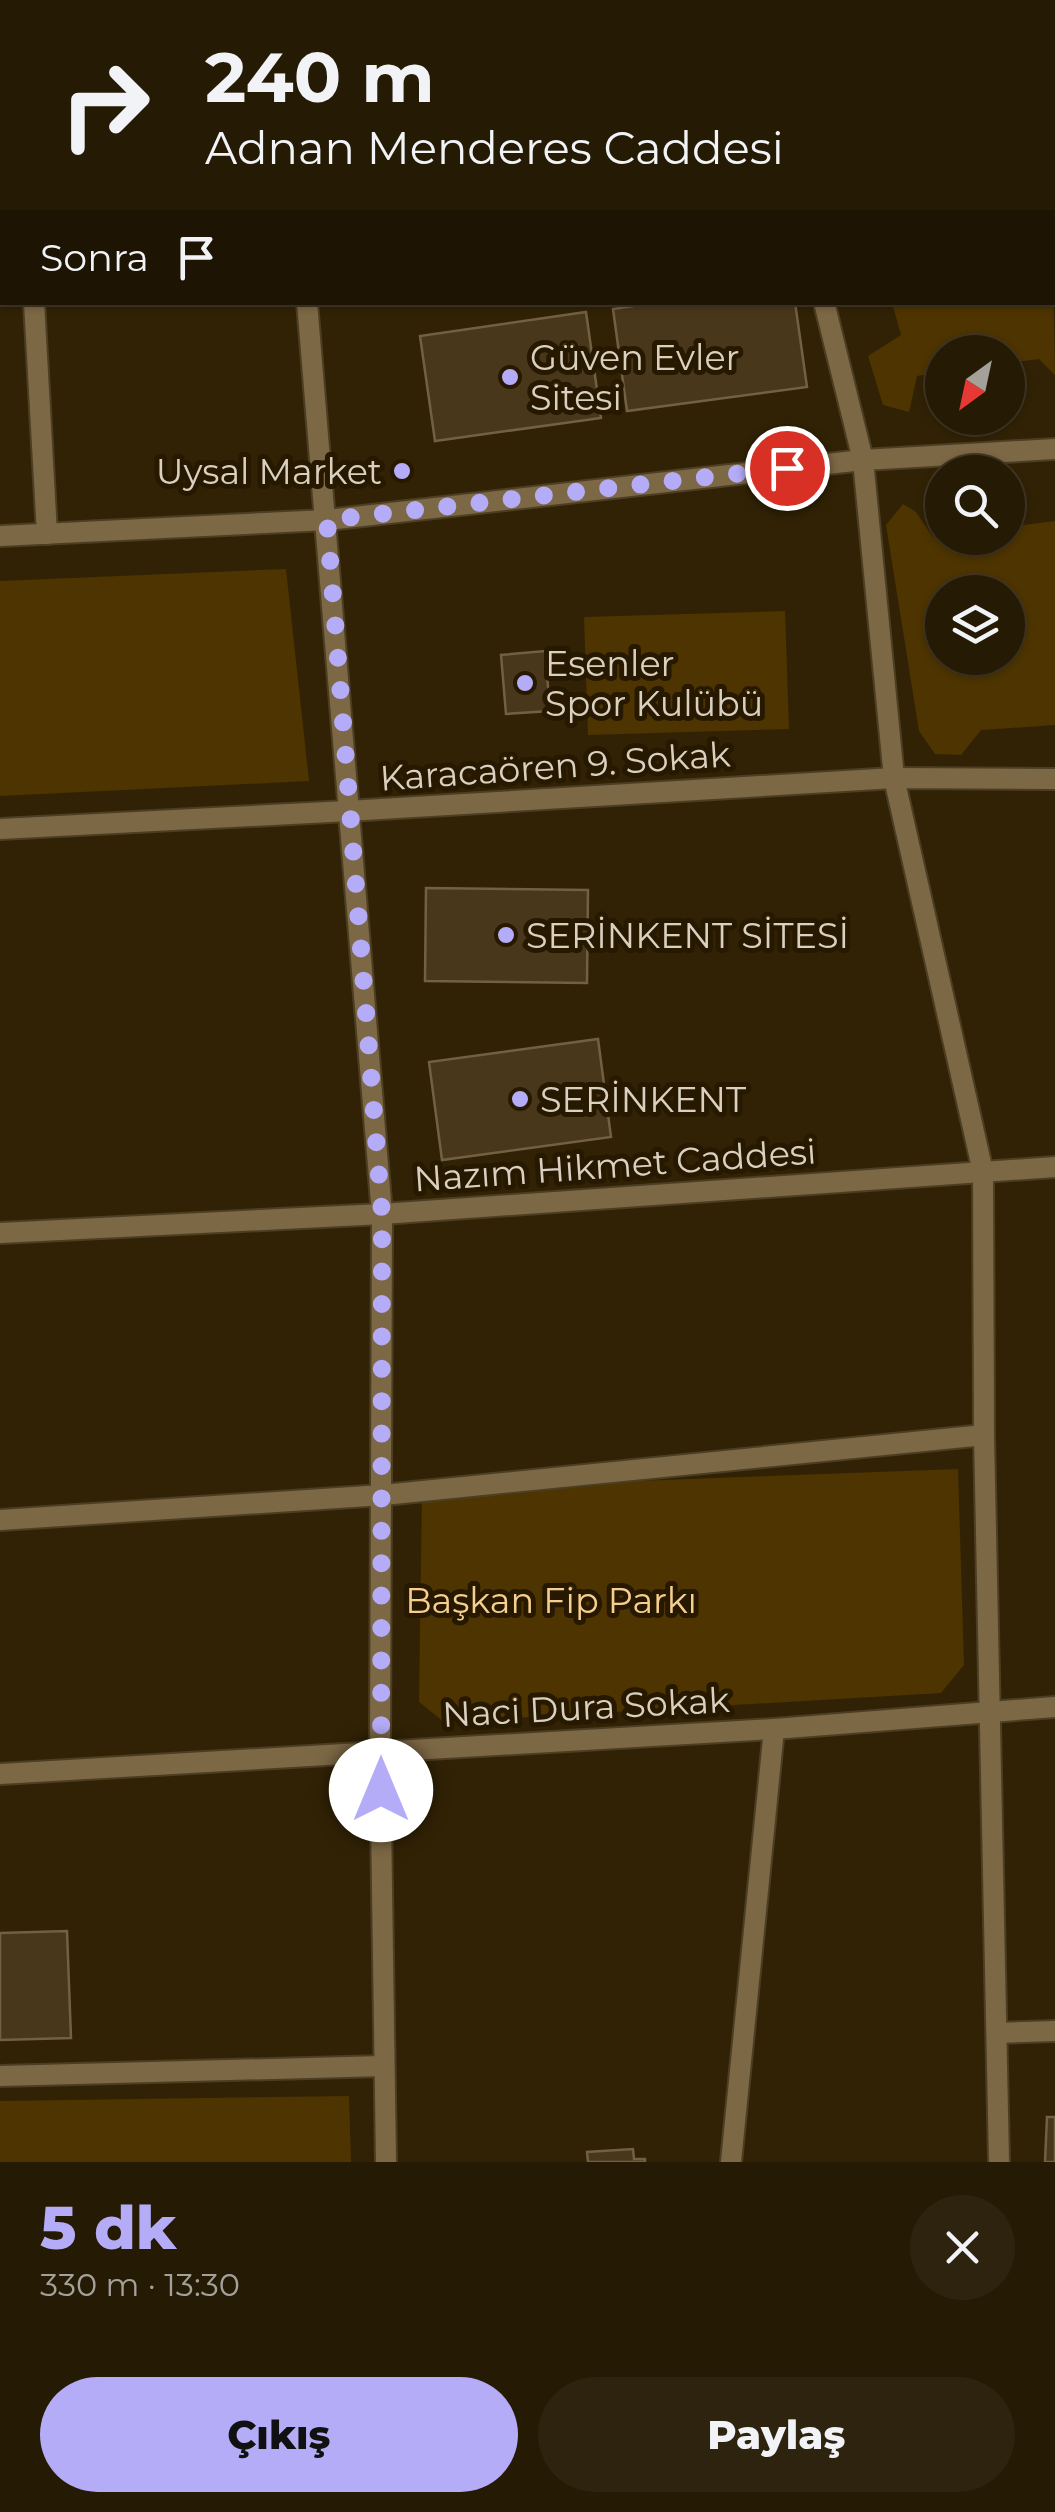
<!DOCTYPE html>
<html lang="tr">
<meta charset="utf-8">
<style>
:root{--surface:#251a04;--page:#2d230e;--text:#f1f3f6;--muted:#a3a19a;--line:#423826;--accent:#b5acf8}
body{margin:0;font-family:Montserrat,sans-serif;background:var(--page);color:var(--text);height:100vh;display:flex;flex-direction:column;font-size:38px;white-space:nowrap}
*{box-sizing:border-box;margin:0}
p{font-size:32px;color:var(--muted)}
.icon{flex:none;width:55px;height:55px;fill:none;stroke:currentColor;stroke-width:2;stroke-linecap:round;stroke-linejoin:round}
.map{position:relative;height:2162px;overflow:hidden}
.details{display:flex;flex-direction:column;background:var(--surface);flex:1}
.details>*{flex:none}
.guide{position:absolute;left:0px;top:0px;width:1055px;height:305px;box-shadow:0 2px 8px #0004,0 0 0 2px var(--line);background:#251a04;color:var(--text);overflow:hidden}
.needle{width:65px;rotate:213deg}
.tools{position:absolute;left:925px;top:335px;display:grid;gap:20px}
.tools a{display:grid;place-items:center;width:100px;height:100px;border-radius:50%;background:var(--surface);box-shadow:0 2px 8px #0004,0 0 0 2px var(--line);font-size:50px}
.pin{position:absolute;display:grid;place-items:center;width:85px;height:85px;color:#fff;margin:-42px;border:5px solid #fff;border-radius:50%;box-shadow:0 2px 10px #0007}
.me{position:absolute;width:110px;margin:-55px;rotate:0deg;stroke-linejoin:round;filter:drop-shadow(0 0 8px #0008)}
.turn{display:flex;align-items:center;gap:35px;height:210px;padding:0 40px;font-size:45px}
.turn .icon{width:130px;height:130px;stroke-width:2.5}
.turn b{display:block;font-size:70px;line-height:85px}
.then{display:flex;align-items:center;height:95px;padding:0 40px;background:#0003;gap:20px;font-size:38px}
.round{display:grid;place-items:center;flex:none;width:105px;height:105px;border-radius:52px;background:var(--page)}
.head{display:flex;align-items:center;justify-content:space-between;height:170px;padding:0 40px}
h1{font-size:60px;font-weight:800;line-height:75px;color:var(--accent)}
.action{display:flex;gap:20px;margin-top:auto;padding:20px 40px}
.action a{flex:1;height:115px;border-radius:60px;background:var(--accent);color:#111;font-size:40px;font-weight:800;line-height:115px;text-align:center}
.action a+a{background:var(--page);color:var(--text)}
.map>svg:first-child{display:block}
.green{fill:#4d3400;fill-rule:evenodd}
.building{fill:#48371b;stroke:#726043;stroke-width:2.5}
.lines{fill:none;stroke-linecap:round;stroke-linejoin:round}
.service-casing{stroke:#4c3e23;stroke-width:24}
.minor-casing{stroke:#4c3e23;stroke-width:24}
.tertiary-casing{stroke:#4c3e23;stroke-width:24}
.service{stroke:#7d6845;stroke-width:20}
.minor{stroke:#7d6845;stroke-width:20}
.tertiary{stroke:#7d6845;stroke-width:20}
.route{stroke:#b5acf8;stroke-width:18;stroke-dasharray:0 32.4}
.poi-dot{fill:#b5acf8;stroke:#271800;stroke-width:4}
.labels{text-anchor:middle;dominant-baseline:central;stroke-width:10;stroke-linejoin:round;paint-order:stroke}
.poi-label{font-size:35px;fill:#dad0c0;stroke:#271800;text-anchor:start}
.street-label{font-size:35px;fill:#dad0c0;stroke:#271800}
.park-label{font-size:35px;fill:#f6ce8e;stroke:#271800}
</style>
<div class="map">
<svg width="1055" height="2162" viewBox="0 0 1055 2162">
<rect width="100%" height="100%" fill="#312205"/>
<g class="green">
<polygon points="1053,268 1055,375 1039,359 1008,363 1008,352 942,352 942,372 917,376 909,412 883,405 868,356 901,335 892,303 1052,302"/>
<path d="M 903,504 L 916,512 L 933,537 L 1008,538 L 1008,527 L 1055,521 L 1055,725 L 981,730 L 961,755 L 935,754 L 919,731 L 886,525 ZM 1008,592 L 1008,658 L 942,658 L 942,592 Z"/>
<polygon points="286,569 309,781 0,796 0,581"/>
<polygon points="785,611 789,729 588,735 584,617"/>
<polygon points="958,1469 964,1665 941,1693 444,1722 419,1702 422,1489"/>
<polygon points="349,2096 351,2162 0,2162 0,2101"/>
</g>
<g class="building">
<polygon points="661,302 795,302 807,387 627,411 613,309"/>
<polygon points="586,312 601,418 435,441 420,336"/>
<polygon points="545,651 550,711 506,714 501,655"/>
<polygon points="426,888 588,890 587,983 425,981"/>
<polygon points="598,1039 611,1137 442,1160 429,1062"/>
<polygon points="67,1931 71,2038 0,2040 0,1933"/>
<polygon points="1047,2117 1055,2117 1055,2162 1045,2162"/>
<polygon points="633,2149 634,2159 645,2159 645,2162 588,2162 587,2152"/>
</g>
<g class="lines">
<defs>
<polyline id="service" points="34,302 47,534"/>
<g id="minor">
<polyline points="157,0 157,2"/>
<polyline points="435,0 435,2"/>
<polyline points="749,0 749,2"/>
<polyline points="941,0 942,2"/>
<polyline points="578,2 605,0"/>
<polyline points="0,42 2,42"/>
<polyline points="1052,229 1055,234"/>
<polyline points="307,302 382,1214 380,1751 386,2162"/>
<polyline points="824,302 863,460 894,778 983,1172 984,1435 999,2162"/>
<polyline points="0,829 348,811 894,778 1055,779"/>
<polyline points="0,1233 382,1214 1055,1167"/>
<polyline points="0,1520 383,1495 984,1435"/>
<polyline points="0,1774 774,1729 1055,1707"/>
<polyline points="997,2033 1055,2031"/>
<polyline points="0,2076 384,2066"/>
<polyline points="731,2162 774,1729"/>
</g>
<polyline id="tertiary" points="0,536 327,520 863,460 1055,449"/>
</defs>
<use href="#service" class="service-casing"/>
<use href="#minor" class="minor-casing"/>
<use href="#tertiary" class="tertiary-casing"/>
<use href="#service" class="service"/>
<use href="#minor" class="minor"/>
<use href="#tertiary" class="tertiary"/>
</g>
<g class="lines">
<polyline class="route" points="381,1790 382,1214 327,520 787,468"/>
</g>
<g class="poi-dot">
<circle cx="510" cy="377" r="10"/>
<circle cx="402" cy="471" r="10"/>
<circle cx="525" cy="683" r="10"/>
<circle cx="506" cy="935" r="10"/>
<circle cx="520" cy="1099" r="10"/>
</g>
<g class="labels">
<g class="poi-label">
<text x="530" y="357">Güven Evler<tspan x="530" dy="40">Sitesi</tspan></text>
<text x="382" y="471" text-anchor="end">Uysal Market</text>
<text x="545" y="663">Esenler<tspan x="545" dy="40">Spor Kulübü</tspan></text>
<text x="526" y="935">SERİNKENT SİTESİ</text>
<text x="540" y="1099">SERİNKENT</text>
</g>
<g class="street-label">
<text transform="translate(555 766) rotate(-4)">Karacaören 9. Sokak</text>
<text transform="translate(615 1165) rotate(-4)">Nazım Hikmet Caddesi</text>
<text transform="translate(586 1707) rotate(-3)">Naci Dura Sokak</text>
</g>
<g class="park-label">
<text x="551" y="1600">Başkan Fip Parkı</text>
</g>
</g>
</svg>
<div class="tools">
<a><svg class="needle" viewBox="-14 -14 28 28"><path d="M0-13l5 13h-10z" fill="#e53935"/><path d="M0 13l5-13h-10z" fill="#a3a19a"/></svg></a>
<a><svg class="icon" aria-label="search" viewBox="0 0 24 24"><circle cx="10" cy="10" r="6"/><path d="M15 15l6 6"/></svg></a>
<a><svg class="icon" aria-label="layers" viewBox="0 0 24 24"><path d="M12 4l9 5-9 5-9-5zM3 14l9 5 9-5"/></svg></a>
</div>
<div class="pin" style="left:787px;top:468px;background:#d93025"><svg class="icon" aria-label="arrive" viewBox="0 0 24 24"><path d="M6 21V4h12l-3 4 3 4H6"/></svg></div>
<svg class="me" style="left:381px;top:1790px" viewBox="-20 -20 40 40"><circle r="19" fill="#fff"/><path d="M0-13L10 11 0 6-10 11z" fill="#b5acf8"/></svg>
<div class="guide">
<div class="turn"><svg class="icon" aria-label="right" viewBox="0 0 24 24"><path d="M7 20v-9h11M14 6l5 5-5 5"/></svg><div><b>240 m</b>Adnan Menderes Caddesi</div></div>
<div class="then">Sonra<svg class="icon" aria-label="arrive" viewBox="0 0 24 24"><path d="M6 21V4h12l-3 4 3 4H6"/></svg></div>
</div>
</div>
<section class="details">
<div class="head"><div><h1>5 dk</h1><p>330 m · 13:30</p></div><a class="round"><svg class="icon" aria-label="close" viewBox="0 0 24 24"><path d="M6 6l12 12M18 6L6 18"/></svg></a></div>
<div class="action"><a>Çıkış</a><a>Paylaş</a></div>
</section>
